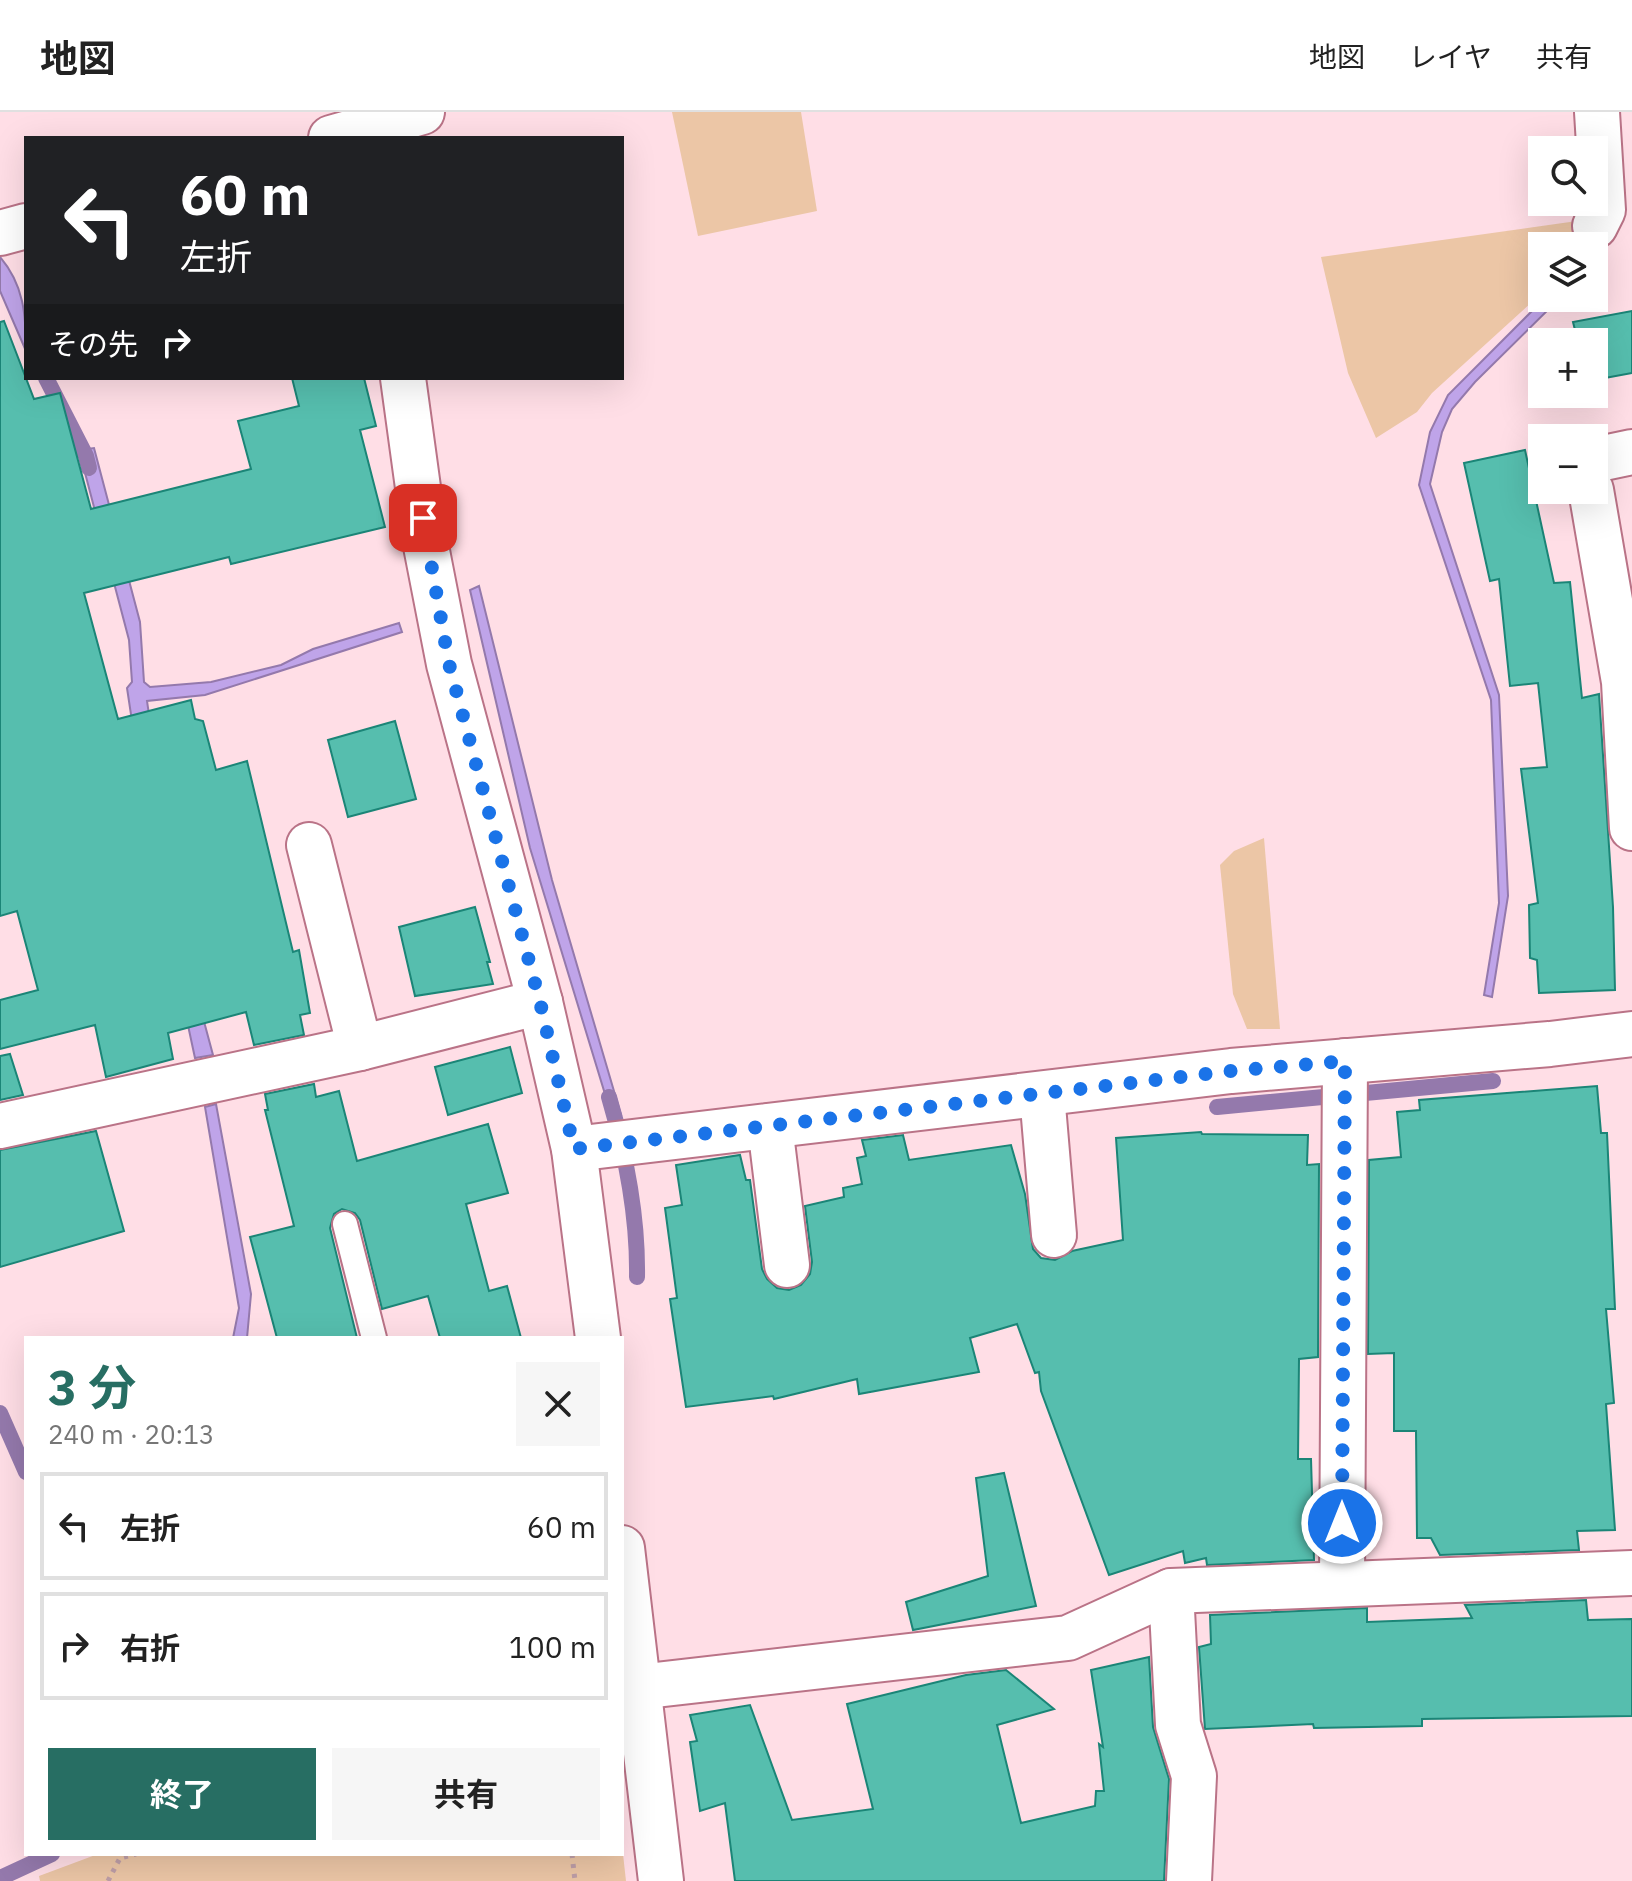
<!DOCTYPE html>
<html lang="ja">
<meta charset="utf-8">
<style>
:root{--surface:#fff;--page:#f6f6f6;--text:#222;--muted:#767676;--line:#e0e0e0;--accent:#276e63}
body{margin:0;font-family:"IBM Plex Sans","Noto Sans JP",sans-serif;background:var(--page);color:var(--text);height:100vh;display:flex;flex-direction:column;font-size:30px;white-space:nowrap}
*{box-sizing:border-box;margin:0}
p{font-size:26px;color:var(--muted)}
.icon{flex:none;width:44px;height:44px;fill:none;stroke:currentColor;stroke-width:2;stroke-linecap:round;stroke-linejoin:round}
.map{position:relative;flex:1;overflow:hidden}
.panel{position:absolute;left:24px;top:1224px;width:600px;height:520px;display:flex;flex-direction:column;background:var(--surface);border-radius:0px;box-shadow:0 8px 32px #0002}
.panel>*{flex:none}
.top-card{position:absolute;left:24px;top:24px;width:600px;height:244px;border-radius:0px;box-shadow:0 8px 32px #0002;background:#202124;color:#fff;overflow:hidden}
.tools{position:absolute;left:1528px;top:24px;display:grid;gap:16px}
.tools a{display:grid;place-items:center;width:80px;height:80px;border-radius:0px;background:var(--surface);box-shadow:0 8px 32px #0002;font-size:40px}
.pin{position:absolute;display:grid;place-items:center;width:68px;height:68px;color:#fff;margin:-34px;border-radius:16px;box-shadow:0 4px 12px #0006}
.me{position:absolute;width:88px;margin:-44px;rotate:0deg;stroke-linejoin:round;filter:drop-shadow(0 0 6px #0008)}
.turn{display:flex;align-items:center;gap:28px;height:168px;padding:0 24px;font-size:36px}
.turn .icon{width:104px;height:104px;stroke-width:2.5}
.turn b{display:block;font-size:56px;line-height:68px}
.then{display:flex;align-items:center;height:76px;padding:0 24px;background:#0003;gap:16px;font-size:30px}
.round{display:grid;place-items:center;flex:none;width:84px;height:84px;border-radius:0px;background:var(--page)}
.overview{display:flex;align-items:center;justify-content:space-between;height:136px;padding:0 24px}
h1{font-size:48px;font-weight:700;line-height:60px;color:var(--accent)}
.cta{display:flex;gap:16px;margin-top:auto;padding:16px 24px}
.cta a{flex:1;height:92px;border-radius:0px;background:var(--accent);color:#fff;font-size:32px;font-weight:700;line-height:92px;text-align:center}
.cta a+a{background:var(--page);color:var(--text)}
ul{padding:0;list-style:none}
li{display:flex;align-items:center;gap:24px;height:108px;margin:0 16px 12px;padding:0 8px;border:4px solid var(--line);border-radius:0px}
li div{flex:1}
li b{display:block;font-size:30px}
li em{font-style:normal}
header{display:flex;align-items:center;gap:48px;box-sizing:border-box;height:112px;padding:0 40px;background:var(--surface);border-bottom:2px solid var(--line)}
header strong{font-size:38px}
nav{display:flex;gap:44px;margin-inline-start:auto;font-size:28px}
.map>svg:first-child{display:block}
.green{fill:#ecc6a6}
.water{fill:#bfa4e9;stroke:#9479ac;stroke-width:2}
.lines{fill:none;stroke-linecap:round;stroke-linejoin:round}
.stream{stroke:#9479ac;stroke-width:16}
.building{fill:#56beae;stroke:#1b8577;stroke-width:2}
.service-casing{stroke:#ba7387;stroke-width:28}
.minor-casing{stroke:#ba7387;stroke-width:48}
.path{stroke:#be9ea7;stroke-width:5;stroke-dasharray:4 6;stroke-linecap:butt}
.service{stroke:#fff;stroke-width:24}
.minor{stroke:#fff;stroke-width:44}
.route{stroke:#1a73e8;stroke-width:14;stroke-dasharray:0 25.2}
</style>
<header>
<strong>地図</strong>
<nav><a>地図</a><a>レイヤ</a><a>共有</a></nav>
</header>
<div class="map">
<svg width="1632" height="1769" viewBox="0 0 1632 1769">
<rect width="100%" height="100%" fill="#ffdee6"/>
<g class="green">
<polygon points="672,0 801,0 817,99 698,124"/>
<polygon points="1584,108 1589,134 1542,134 1542,181 1432,281 1417,300 1376,326 1348,261 1321,145"/>
<polygon points="1264,726 1280,917 1247,917 1233,882 1220,753 1234,739"/>
<polygon points="622,1733 626,1769 40,1769 39,1764 98,1742 622,1742"/>
</g>
<g class="water">
<path d="M 0,145 C 24,173 26,203 26,239 L 0,179 Z"/>
<polygon points="1545,186 1560,186 1475,270 1452,297 1442,320 1430,372 1499,583 1508,784 1492,885 1484,883 1499,791 1491,588 1419,373 1430,320 1448,283"/>
<polygon points="94,336 140,510 144,570 150,575 211,570 281,553 313,537 399,511 402,520 205,583 147,589 181,824 213,943 195,946 154,755 127,576 132,570 129,528 79,338"/>
<polygon points="479,474 552,768 621,1003 612,1005 530,736 470,478"/>
<polygon points="216,992 251,1182 247,1226 233,1226 239,1196 205,995"/>
</g>
<g class="lines">
<g class="stream">
<polyline points="46,266 86,344 89,356"/>
<path d="M 609,985 C 626,1043 638,1105 637,1165"/>
<polyline points="1217,995 1493,969"/>
<polyline points="0,1301 26,1360"/>
<polyline points="0,1766 52,1742"/>
</g>
</g>
<g class="building">
<polygon points="1632,199 1632,261 1594,268 1594,230 1578,230 1573,210"/>
<polygon points="4,209 34,287 60,281 91,397 251,357 238,309 299,294 292,266 364,266 376,314 360,318 385,415 231,452 229,445 84,481 118,607 191,588 195,607 203,609 216,658 247,649 293,840 299,838 310,901 300,903 304,923 254,933 246,900 168,921 173,947 106,965 95,913 0,937 0,888 38,878 17,799 0,804 0,210"/>
<polygon points="1525,338 1554,471 1570,470 1582,586 1599,582 1613,795 1615,878 1539,881 1537,848 1530,846 1529,793 1538,791 1521,657 1547,655 1538,571 1510,574 1499,467 1490,469 1464,351"/>
<polygon points="395,609 416,687 348,705 328,628"/>
<polygon points="475,795 490,850 487,850 493,872 415,884 399,815"/>
<polygon points="510,935 522,981 448,1003 435,955"/>
<polygon points="10,942 23,983 0,988 0,944"/>
<polygon points="314,972 316,985 339,979 357,1049 488,1012 508,1081 466,1092 489,1179 507,1174 521,1226 440,1226 428,1184 382,1197 360,1108 355,1101 342,1097 334,1102 330,1116 357,1226 277,1226 250,1125 294,1114 265,998 268,998 265,982"/>
<polygon points="1597,974 1601,1021 1607,1021 1615,1197 1606,1197 1614,1291 1606,1292 1615,1418 1577,1419 1579,1438 1440,1443 1431,1426 1417,1426 1416,1319 1394,1319 1394,1241 1368,1242 1369,1048 1401,1045 1397,1000 1420,998 1419,988"/>
<polygon points="96,1019 124,1119 0,1155 0,1038"/>
<polygon points="1201,1020 1202,1022 1308,1023 1307,1053 1319,1052 1318,1245 1299,1247 1298,1347 1311,1347 1314,1448 1207,1453 1206,1446 1185,1451 1183,1439 1109,1463 1041,1279 1039,1260 1035,1261 1017,1212 970,1226 979,1260 859,1282 857,1267 774,1287 773,1284 686,1295 670,1187 677,1186 665,1096 682,1093 676,1053 740,1043 746,1068 750,1068 762,1157 767,1167 777,1176 789,1178 801,1173 810,1162 812,1150 805,1094 844,1085 843,1076 862,1072 857,1046 866,1044 862,1028 903,1023 909,1048 1011,1033 1025,1082 1033,1137 1041,1146 1055,1148 1072,1139 1123,1128 1116,1026"/>
<polygon points="1004,1361 1036,1494 913,1518 906,1490 988,1464 976,1366"/>
<polygon points="1586,1488 1588,1508 1632,1507 1632,1604 1422,1607 1422,1614 1314,1616 1313,1612 1205,1617 1199,1535 1211,1532 1210,1503 1367,1496 1367,1510 1472,1506 1465,1493"/>
<polygon points="1149,1545 1153,1615 1169,1667 1164,1769 735,1769 725,1691 700,1699 690,1630 697,1629 690,1603 750,1593 792,1708 873,1697 847,1592 966,1563 1006,1558 1054,1597 997,1613 1021,1711 1095,1694 1096,1679 1104,1679 1099,1632 1103,1635 1091,1558"/>
</g>
<g class="lines">
<defs>
<polyline id="service" points="345,1112 374,1226"/>
<g id="minor">
<polyline points="331,26 422,0"/>
<polyline points="1595,114 1603,98 1597,0"/>
<polyline points="0,121 26,114"/>
<polyline points="403,266 426,434 449,552 540,890 574,1037 598,1226"/>
<polyline points="1594,348 1632,340"/>
<polyline points="1591,378 1624,570 1632,716"/>
<polyline points="309,733 360,936"/>
<polyline points="1042,982 1054,1123"/>
<polyline points="0,1014 360,936 540,890"/>
<polyline points="770,1014 787,1153"/>
<polyline points="574,1037 1231,959 1550,932 1632,922"/>
<polyline points="622,1436 661,1769"/>
<polyline points="1342,1472 1345,949"/>
<polyline points="1171,1479 1178,1613 1194,1664 1189,1769"/>
<polyline points="638,1575 1068,1526 1171,1479 1632,1461"/>
</g>
</defs>
<use href="#service" class="service-casing"/>
<use href="#minor" class="minor-casing"/>
<g class="path">
<polyline points="572,1742 575,1769"/>
<polyline points="108,1769 120,1746 136,1742"/>
</g>
<use href="#service" class="service"/>
<use href="#minor" class="minor"/>
</g>
<g class="lines">
<polyline class="route" points="423,406 449,552 540,890 574,1037 1231,959 1345,949 1342,1411"/>
</g>
</svg>
<div class="tools">
<a><svg class="icon" aria-label="search" viewBox="0 0 24 24"><circle cx="10" cy="10" r="6"/><path d="M15 15l6 6"/></svg></a>
<a><svg class="icon" aria-label="layers" viewBox="0 0 24 24"><path d="M12 4l9 5-9 5-9-5zM3 14l9 5 9-5"/></svg></a>
<a>+</a>
<a>−</a>
</div>
<div class="pin" style="left:423px;top:406px;background:#d93025"><svg class="icon" aria-label="arrive" viewBox="0 0 24 24"><path d="M6 21V4h12l-3 4 3 4H6"/></svg></div>
<svg class="me" style="left:1342px;top:1411px" viewBox="-20 -20 40 40"><circle r="17" fill="#1a73e8" stroke="#fff" stroke-width="3"/><path d="M0-11L8 9 0 5-8 9z" fill="#fff"/></svg>
<div class="top-card">
<div class="turn"><svg class="icon" aria-label="left" viewBox="0 0 24 24"><path d="M17 20v-9H6M10 6l-5 5 5 5"/></svg><div><b>60 m</b>左折</div></div>
<div class="then">その先<svg class="icon" aria-label="right" viewBox="0 0 24 24"><path d="M7 20v-9h11M14 6l5 5-5 5"/></svg></div>
</div>
<section class="panel">
<div class="overview"><div><h1>3 分</h1><p>240 m · 20:13</p></div><a class="round"><svg class="icon" aria-label="close" viewBox="0 0 24 24"><path d="M6 6l12 12M18 6L6 18"/></svg></a></div>
<ul>
<li><svg class="icon" aria-label="left" viewBox="0 0 24 24"><path d="M17 20v-9H6M10 6l-5 5 5 5"/></svg><div><b>左折</b></div><em>60 m</em></li>
<li><svg class="icon" aria-label="right" viewBox="0 0 24 24"><path d="M7 20v-9h11M14 6l5 5-5 5"/></svg><div><b>右折</b></div><em>100 m</em></li>
</ul>
<div class="cta"><a>終了</a><a>共有</a></div>
</section>
</div>
